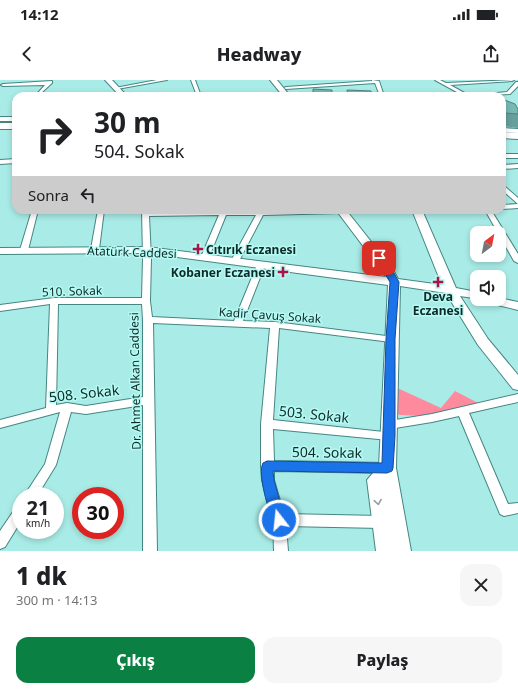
<!DOCTYPE html>
<html lang="tr">
<meta charset="utf-8">
<style>
:root{--surface:#fff;--page:#f6f6f6;--text:#202124;--muted:#757577;--accent:#0b8043}
body{margin:0;font-family:"Noto Sans",sans-serif;background:var(--page);color:var(--text);height:100vh;display:flex;flex-direction:column;font-size:15px;white-space:nowrap}
*{box-sizing:border-box;margin:0}
p{font-size:13px;color:var(--muted)}
.icon{flex:none;width:22px;height:22px;fill:none;stroke:currentColor;stroke-width:2;stroke-linecap:round;stroke-linejoin:round}
.map{position:relative;height:471px;overflow:hidden}
.sheet{display:flex;flex-direction:column;background:var(--surface);flex:1}
.sheet>*{flex:none}
.banner{position:absolute;left:12px;top:12px;width:494px;height:122px;border-radius:12px;box-shadow:0 2px 6px #0003;background:#fff;color:var(--text);overflow:hidden}
.needle{width:26px;rotate:32deg}
.buttons{position:absolute;left:470px;top:146px;display:grid;gap:8px}
.buttons a{display:grid;place-items:center;width:36px;height:36px;border-radius:8px;background:var(--surface);box-shadow:0 2px 6px #0003;font-size:20px}
.speed{position:absolute;left:12px;top:407px;display:flex;gap:8px;font-size:20px;font-weight:700;text-align:center}
.speed>*{display:grid;place-content:center;width:52px;height:52px;border-radius:50%;background:var(--surface);box-shadow:0 2px 6px #0003;line-height:1}
.speed small{font-size:10px;font-weight:400}
.speed .limit{border:6px solid #d22;background:#fff;color:#111}
.pin{position:absolute;display:grid;place-items:center;width:34px;height:34px;color:#fff;margin:-17px;border-radius:8px;box-shadow:0 2px 6px #0006}
.me{position:absolute;width:44px;margin:-22px;rotate:344deg;stroke-linejoin:round;filter:drop-shadow(0 0 3px #0008)}
.turn{display:flex;align-items:center;gap:14px;height:84px;padding:0 16px;font-size:18px}
.turn .icon{width:52px;height:52px;stroke-width:2.5}
.turn b{display:block;font-size:28px;line-height:34px}
.then{display:flex;align-items:center;height:38px;padding:0 16px;background:#0003;gap:8px;font-size:15px}
.round{display:grid;place-items:center;flex:none;width:42px;height:42px;border-radius:12px;background:var(--page)}
.summary{display:flex;align-items:center;justify-content:space-between;height:68px;padding:0 16px}
h1{font-size:24px;font-weight:800;line-height:30px}
.action{display:flex;gap:8px;margin-top:auto;padding:8px 16px}
.action a{flex:1;height:46px;border-radius:12px;background:var(--accent);color:#fff;font-size:16px;font-weight:800;line-height:46px;text-align:center}
.action a+a{background:var(--page);color:var(--text)}
.status{display:flex;justify-content:space-between;align-items:center;height:28px;padding:0 20px;background:var(--surface);direction:ltr}
.status svg{height:11px;fill:currentColor}
header{display:flex;justify-content:space-between;align-items:center;height:52px;padding:0 16px;background:var(--surface);font-size:18px;font-weight:800}
.map>svg:first-child{display:block}
.green{fill:#fe8a9e}
.lines{fill:none;stroke-linecap:round;stroke-linejoin:round}
.street-casing{stroke:#458682;stroke-width:2}
.secondary-casing{stroke:#458682;stroke-width:2}
.primary-casing{stroke:#458682;stroke-width:2}
.street{fill:#fff;fill-rule:evenodd}
.secondary{fill:#fff;fill-rule:evenodd}
.primary{fill:#fff;fill-rule:evenodd}
.wall{fill:#669f9b}
.shaded-wall{fill:#53827e}
.building{fill:#77b9b4;stroke:#53827e}
.oneway{stroke:#939f9e}
.route{fill:#1a73e8;stroke:#114b97}
.poi-dot{fill:#a91345;stroke:#b6faf4;stroke-width:1.5}
.labels{text-anchor:middle;dominant-baseline:central;stroke-width:3;stroke-linejoin:round;paint-order:stroke}
.poi-label{font-size:12px;font-weight:bold;fill:#0e2a28;stroke:#b6faf4;text-anchor:start}
.street-label{font-size:12px;fill:#0e2a28;stroke:#b6faf4}
.near-street-label{font-size:14px;fill:#0e2a28;stroke:#b6faf4}
</style>
<div class="status"><b>14:12</b><svg viewBox="0 0 49 12"><path d="M0 12V9h3v3zM5 12V6h3v6zM10 12V3h3v9zM15 12V0h3v12zM26 1h20v11H26zM47 4h2v5h-2z"/></svg></div>
<header><svg class="icon" aria-label="back" viewBox="0 0 24 24"><path d="M15 5l-7 7 7 7"/></svg>Headway<svg class="icon" aria-label="share" viewBox="0 0 24 24"><path d="M12 15V3M7 8l5-5 5 5M5 13v7h14v-7"/></svg></header>
<div class="map">
<svg width="518" height="471" viewBox="0 0 518 471">
<rect width="100%" height="100%" fill="#a9ece7"/>
<polygon class="green" points="395,307 441,328 455,311 480,324 422,336 400,335 392,331"/>
<g class="lines">
<defs>
<g id="street">
<polygon points="157,0 167,0 117,9 115,8"/>
<polygon points="191,0 195,0 201,16 197,16"/>
<polygon points="372,0 379,1 384,16 380,16 375,3 286,9 284,8 286,7 372,1"/>
<polygon points="435,0 440,0 446,3 514,0 512,1 450,5 470,16 464,16"/>
<polygon points="52,1 52,3 39,15 37,14 45,5 3,6 1,5 3,4"/>
<polygon points="516,2 518,2 518,6 510,14 473,16 475,15 507,12"/>
<rect x="502" y="74" width="16" height="4"/>
<polygon points="16,79 16,83 0,84 0,80"/>
<polygon points="518,84 518,88 502,89 502,85"/>
<polygon points="502,104 518,118 518,128 502,129 502,125 518,124 502,110"/>
<polygon points="32,130 38,130 28,170 24,172 20,170"/>
<polygon points="98,130 104,130 99,169 95,171 91,169"/>
<path d="M 142,130 L 148,130 L 149,132 L 383,130 L 380,132 L 263,135 L 239,181 L 235,183 L 231,181 L 256,135 L 226,135 L 209,177 L 205,179 L 201,177 L 219,135 L 149,136 L 151,178 L 150,221 L 152,237 L 234,241 L 257,185 L 261,183 L 265,185 L 243,241 L 275,242 L 394,257 L 396,259 L 391,262 L 279,248 L 273,340 L 393,353 L 395,356 L 393,359 L 389,360 L 273,349 L 274,381 L 387,383 L 391,385 L 393,388 L 391,391 L 387,393 L 274,391 L 274,400 L 284,434 L 381,436 L 386,438 L 387,442 L 386,446 L 381,448 L 286,446 L 288,471 L 274,471 L 273,440 L 262,400 L 261,386 L 261,344 L 270,248 L 153,243 L 157,471 L 143,471 L 143,325 L 86,334 L 71,332 L 56,385 L 37,416 L 24,416 L 45,384 L 60,332 L 0,348 L 0,340 L 46,328 L 50,224 L 0,231 L 0,225 L 54,218 L 142,218 L 143,178 ZM 58,224 L 142,224 L 143,240 L 143,317 L 86,326 L 67,323 L 56,325 Z"/>
<polygon points="485,130 491,130 518,174 518,183 514,181"/>
<polygon points="518,314 518,322 469,333 508,424 518,423 518,433 504,436 500,434 459,336 432,342 389,349 385,348 383,345 385,342 389,341 432,334"/>
<polygon points="21,424 21,441 5,467 0,469 0,451 17,426"/>
</g>
<g id="secondary">
<polygon points="105,0 112,0 127,16 120,16"/>
<polygon points="270,0 277,0 290,16 283,16"/>
<rect x="0" y="37" width="16" height="4"/>
<polygon points="502,48 518,49 518,53 502,52"/>
<polygon points="336,130 346,130 392,188 398,199 442,205 412,130 422,130 456,208 477,212 477,219 480,219 460,216 488,259 518,295 518,310 513,309 478,265 446,213 400,206 396,388 411,471 376,471 367,400 379,386 388,205 147,173 0,174 0,168 147,167 386,197 382,191"/>
<polygon points="499,218 518,222 518,230 485,222 483,219 499,219"/>
</g>
<g id="primary">
<rect x="0" y="43" width="16" height="6"/>
<polygon points="502,52 518,53 518,59 502,58"/>
</g>
</defs>
<use href="#street" class="street-casing"/>
<use href="#secondary" class="secondary-casing"/>
<use href="#primary" class="primary-casing"/>
<use href="#street" class="street"/>
<use href="#secondary" class="secondary"/>
<use href="#primary" class="primary"/>
</g>
<polygon class="wall" points="502,19 518,29 518,48 502,46"/>
<polygon class="shaded-wall" points="505,33 502,46 502,43 504,35"/>
<g class="building">
<polygon points="313,9 332,10 332,16 313,16"/>
<polygon points="347,10 371,11 373,16 348,16"/>
<polygon points="502,19 515,24 518,29 518,34 505,33 504,35 502,35"/>
</g>
<defs><path id="oneway-chevron" d="M-2-3.5L2.5 0L-2 3.5" fill="none" stroke-width="1.6" stroke-linecap="round" stroke-linejoin="round"/></defs>
<use class="oneway" href="#oneway-chevron" transform="translate(378 422) rotate(81)"/>
<path class="route" d="M 379,176 L 382,177 L 391,188 L 399,202 L 395,259 L 395,356 L 393,388 L 392,391 L 387,393 L 273,391 L 274,400 L 285,440 L 283,444 L 279,445 L 274,444 C 269,432 257,394 263,383 L 267,381 L 382,383 L 386,259 L 390,202 L 375,178 Z"/>
<g class="poi-dot">
<path d="M196 163h4v4h4v4h-4v4h-4v-4h-4v-4h4z"/>
<path d="M281 186h4v4h4v4h-4v4h-4v-4h-4v-4h4z"/>
<path d="M436 196h4v4h4v4h-4v4h-4v-4h-4v-4h4z"/>
</g>
<g class="labels">
<g class="poi-label">
<text x="206" y="169">Cıtırık Eczanesi</text>
<text x="275" y="192" text-anchor="end">Kobaner Eczanesi</text>
<text x="438" y="216" text-anchor="middle">Deva<tspan x="438" dy="14">Eczanesi</tspan></text>
</g>
<g class="street-label">
<text transform="translate(132 172) rotate(2)">Atatürk Caddesi</text>
<text transform="translate(72 211) rotate(-2)">510. Sokak</text>
<text transform="translate(270 235) rotate(4)">Kadir Çavuş Sokak</text>
<text transform="translate(135 301) rotate(-91)">Dr. Ahmet Alkan Caddesi</text>
</g>
<g class="near-street-label">
<text transform="translate(84 313) rotate(-6)">508. Sokak</text>
<text transform="translate(314 334) rotate(6)">503. Sokak</text>
<text transform="translate(327 372) rotate(1)">504. Sokak</text>
</g>
</g>
</svg>
<div class="buttons">
<a><svg class="needle" viewBox="-14 -14 28 28"><path d="M0-13l5 13h-10z" fill="#e53935"/><path d="M0 13l5-13h-10z" fill="#757577"/></svg></a>
<a><svg class="icon" aria-label="sound" viewBox="0 0 24 24"><path d="M4 9h4l5-4v14l-5-4H4zM17 9q2 3 0 6"/></svg></a>
</div>
<div class="speed"><div>21<small>km/h</small></div><div class="limit">30</div></div>
<div class="pin" style="left:379px;top:178px;background:#d93025"><svg class="icon" aria-label="arrive" viewBox="0 0 24 24"><path d="M6 21V4h12l-3 4 3 4H6"/></svg></div>
<svg class="me" style="left:279px;top:440px" viewBox="-20 -20 40 40"><circle r="17" fill="#1a73e8" stroke="#fff" stroke-width="3"/><path d="M0-11L8 9 0 5-8 9z" fill="#fff"/></svg>
<div class="banner">
<div class="turn"><svg class="icon" aria-label="right" viewBox="0 0 24 24"><path d="M7 20v-9h11M14 6l5 5-5 5"/></svg><div><b>30 m</b>504. Sokak</div></div>
<div class="then">Sonra<svg class="icon" aria-label="left" viewBox="0 0 24 24"><path d="M17 20v-9H6M10 6l-5 5 5 5"/></svg></div>
</div>
</div>
<section class="sheet">
<div class="summary"><div><h1>1 dk</h1><p>300 m · 14:13</p></div><a class="round"><svg class="icon" aria-label="close" viewBox="0 0 24 24"><path d="M6 6l12 12M18 6L6 18"/></svg></a></div>
<div class="action"><a>Çıkış</a><a>Paylaş</a></div>
</section>
